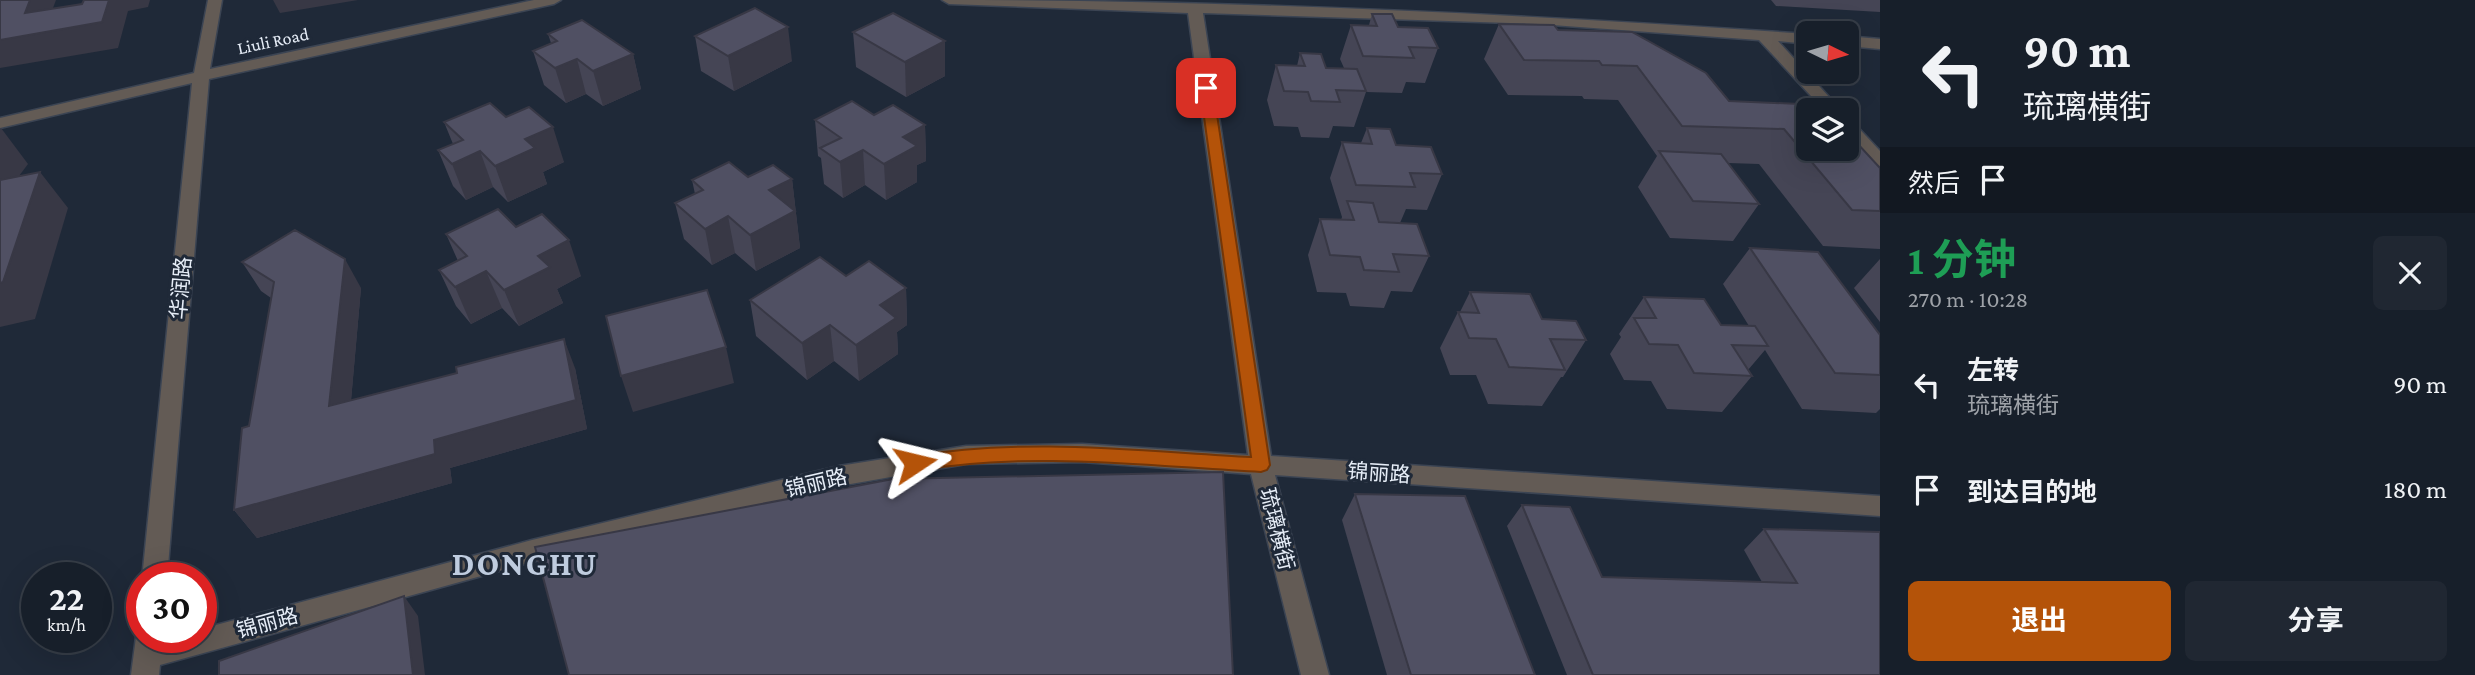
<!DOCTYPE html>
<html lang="zh">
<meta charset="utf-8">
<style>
:root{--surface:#171f2a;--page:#202732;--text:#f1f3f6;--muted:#9ea2a8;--line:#363d47;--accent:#b45309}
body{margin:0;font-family:"Crimson Pro","Noto Sans SC",serif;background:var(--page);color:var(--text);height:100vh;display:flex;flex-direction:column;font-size:26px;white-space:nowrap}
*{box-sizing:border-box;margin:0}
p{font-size:23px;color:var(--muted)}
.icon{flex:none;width:38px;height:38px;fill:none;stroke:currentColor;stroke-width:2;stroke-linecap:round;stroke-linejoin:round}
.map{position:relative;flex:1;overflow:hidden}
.sheet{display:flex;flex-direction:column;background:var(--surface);width:595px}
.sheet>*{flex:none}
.top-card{background:#171f2a;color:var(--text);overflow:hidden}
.needle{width:46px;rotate:95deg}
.controls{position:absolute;left:1796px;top:21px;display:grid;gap:14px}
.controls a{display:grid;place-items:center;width:63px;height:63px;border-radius:10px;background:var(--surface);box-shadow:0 7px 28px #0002,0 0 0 2px var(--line);font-size:35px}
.speed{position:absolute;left:21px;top:562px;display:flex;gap:14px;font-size:35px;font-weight:700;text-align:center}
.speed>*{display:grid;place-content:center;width:91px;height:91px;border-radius:50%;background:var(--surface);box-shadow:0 7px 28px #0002,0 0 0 2px var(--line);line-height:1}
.speed small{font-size:18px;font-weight:400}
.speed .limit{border:10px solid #d22;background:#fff;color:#111}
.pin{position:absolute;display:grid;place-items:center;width:60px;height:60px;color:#fff;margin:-30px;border-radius:14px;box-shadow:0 4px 10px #0006}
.me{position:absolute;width:77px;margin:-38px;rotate:80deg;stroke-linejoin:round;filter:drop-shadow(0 0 5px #0008)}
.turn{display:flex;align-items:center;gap:24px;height:147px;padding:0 28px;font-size:32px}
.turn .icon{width:91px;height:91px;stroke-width:2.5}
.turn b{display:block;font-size:49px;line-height:60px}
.then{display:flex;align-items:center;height:66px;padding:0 28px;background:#0003;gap:14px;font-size:26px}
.round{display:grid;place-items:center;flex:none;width:74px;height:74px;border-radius:10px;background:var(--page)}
.summary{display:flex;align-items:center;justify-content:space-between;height:119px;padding:0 28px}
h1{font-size:42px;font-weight:700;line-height:52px;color:#1e9e55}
.button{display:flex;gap:14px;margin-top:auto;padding:14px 28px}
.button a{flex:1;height:80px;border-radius:10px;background:var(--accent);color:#fff;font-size:28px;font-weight:700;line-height:80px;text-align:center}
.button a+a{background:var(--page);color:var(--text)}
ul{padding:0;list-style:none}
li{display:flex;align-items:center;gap:21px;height:105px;padding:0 28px}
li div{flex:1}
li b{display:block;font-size:26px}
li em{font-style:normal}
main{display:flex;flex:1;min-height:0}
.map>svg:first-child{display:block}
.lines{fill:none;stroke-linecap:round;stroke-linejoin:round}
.minor-casing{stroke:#3b4453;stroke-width:3}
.minor{fill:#635b55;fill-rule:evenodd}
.wall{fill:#454555}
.shaded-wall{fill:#383845}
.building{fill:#505063;stroke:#383845;stroke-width:2}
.route{fill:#b45309;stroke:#753606;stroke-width:2}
.labels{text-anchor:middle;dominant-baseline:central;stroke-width:6;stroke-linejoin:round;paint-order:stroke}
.far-street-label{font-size:18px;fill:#e6edf7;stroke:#1f2938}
.street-label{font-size:21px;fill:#e6edf7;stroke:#1f2938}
.near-district-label{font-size:33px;font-weight:bold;letter-spacing:2px;fill:#bfccdf;stroke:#1f2938}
</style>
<main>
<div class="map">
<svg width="1880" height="675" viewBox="0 0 1880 675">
<rect width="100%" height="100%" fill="#1f2938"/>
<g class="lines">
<defs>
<g id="minor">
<polygon points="208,0 222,0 210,69 534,0 561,0 554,4 209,79 167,578 142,579 192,83 0,128 0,118 194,73"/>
<path d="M 942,0 C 1231,0 1519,14 1808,34 L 1808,44 L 1778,41 L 1841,110 L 1824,110 L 1759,40 L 1538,24 L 1203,13 L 1271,456 L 1880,496 L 1880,516 L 1275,475 L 1329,675 L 1301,675 L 1251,474 L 1082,462 L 966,464 L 839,486 L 532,562 L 160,665 L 159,675 L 131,675 L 136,637 L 142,627 L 142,637 L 162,637 L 162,639 L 201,637 L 201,629 L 532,540 L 839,466 L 966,446 L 1082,444 L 1248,455 L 1188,13 L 949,4 Z"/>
<polygon points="1846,36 1880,39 1880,49 1846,46"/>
<polygon points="1846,120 1852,121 1880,151 1880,166 1874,165 1846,135"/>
</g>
</defs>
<use href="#minor" class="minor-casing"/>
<use href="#minor" class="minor"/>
</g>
<g class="wall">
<polygon points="1771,0 1880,0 1880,12 1776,6"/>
<polygon points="1372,14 1438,48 1425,83 1406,82 1402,93 1366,92 1354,127 1333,126 1329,138 1301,137 1298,127 1274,126 1267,100 1276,65 1297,66 1300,53 1326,68 1344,68 1340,59 1351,25 1369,25"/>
<polygon points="1499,24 1558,30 1729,101 1880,168 1880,249 1823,246 1759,164 1728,163 1759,204 1733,241 1670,238 1638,187 1657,156 1618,100 1584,99 1582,96 1508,95 1484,59"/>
<polygon points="853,32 945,76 906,97 856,67"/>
<polygon points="548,34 633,54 641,89 603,106 586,94 566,103 544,85 533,51 551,43"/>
<polygon points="695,36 792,61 734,91 701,71"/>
<polygon points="874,115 925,125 926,161 917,165 917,182 886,200 865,185 843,198 824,184 821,158 818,156 815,120"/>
<polygon points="506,117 564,162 543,172 547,184 508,202 493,187 466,200 453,186 438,150 453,144 444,122"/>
<polygon points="1367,128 1442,174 1427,210 1406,209 1400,223 1429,256 1412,292 1391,291 1384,308 1350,306 1346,293 1317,292 1308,255 1320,219 1341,220 1342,217 1330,178 1342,142 1361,143"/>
<polygon points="748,177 792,179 800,248 756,271 735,253 712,265 684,239 675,203 695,194 692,180"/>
<polygon points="516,227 581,276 557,289 563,303 519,326 502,308 471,324 456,306 439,270 458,261 446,234"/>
<polygon points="1750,248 1880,335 1880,409 1876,413 1802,409 1765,350 1748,370 1752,376 1722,412 1667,409 1651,381 1624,380 1610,354 1621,337 1619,334 1644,297 1721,325 1749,326 1723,284"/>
<polygon points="1880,259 1880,322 1854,288"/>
<polygon points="242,262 361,288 351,400 575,368 587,429 450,468 452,483 257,538 234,510 271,298 261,291"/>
<polygon points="846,276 906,288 907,325 897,332 898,354 859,381 834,361 807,380 756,336 750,300"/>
<polygon points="1470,292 1586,340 1563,377 1561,377 1542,406 1488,404 1476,375 1450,375 1440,348 1458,312 1460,312"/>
<polygon points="1355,494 1535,675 1387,675 1342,520"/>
<polygon points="1522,505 1602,577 1762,582 1744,550 1764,529 1880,675 1567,675 1507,526"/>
</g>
<g class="shaded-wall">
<polygon points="30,0 56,0 44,32 109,0 150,0 148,7 128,11 118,48 0,68 0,40 25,13"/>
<polygon points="273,0 358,0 280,13"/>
<polygon points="788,27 792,61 734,91 728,56"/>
<polygon points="945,41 945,76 906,97 905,62"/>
<polygon points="633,54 641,89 603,106 593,71"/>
<polygon points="577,59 586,94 566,103 555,68"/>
<polygon points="925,125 926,161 917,165 917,182 886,200 884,164 903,137"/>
<polygon points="553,127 564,162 543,172 547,184 508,202 495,166 525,139"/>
<polygon points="1,128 28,164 4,196 0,192 0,129"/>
<polygon points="863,150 865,185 843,198 840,162"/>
<polygon points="480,151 493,187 466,200 452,164"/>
<polygon points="40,172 68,208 35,319 0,327 0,283"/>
<polygon points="792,179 800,248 756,271 750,235 769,190"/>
<polygon points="728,216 735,253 712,265 705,229"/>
<polygon points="569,240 581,276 557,289 563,303 519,326 504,290 538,256"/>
<polygon points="345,259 361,288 348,435 329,406"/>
<polygon points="486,271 502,308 471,324 455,287"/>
<polygon points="906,288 907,325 897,332 898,354 859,381 856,345 880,305"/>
<polygon points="830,325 834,361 807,380 802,343"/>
<polygon points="564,339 575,368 587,429 450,468 452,483 257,538 234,510 434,440"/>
<polygon points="726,347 734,383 633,412 621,376"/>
<polygon points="404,596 418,616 425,675 413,675"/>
</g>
<g class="building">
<polygon points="0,0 30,0 25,13 82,4 84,0 109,0 102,22 0,40"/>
<polygon points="755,8 788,27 728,56 695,36"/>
<polygon points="893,13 945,41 905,62 853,32"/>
<polygon points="1372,14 1392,14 1398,27 1428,28 1438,48 1409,47 1414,58 1363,56 1351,25 1377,26"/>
<polygon points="582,20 633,54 593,71 577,59 555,68 533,51 557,41 548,34"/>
<polygon points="1499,24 1554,25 1558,30 1632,32 1706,73 1729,101 1823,105 1828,110 1808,110 1808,149 1846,149 1846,131 1880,168 1880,211 1852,210 1784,129 1682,126 1637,66 1602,65 1599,61 1524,60"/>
<polygon points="1300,53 1321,54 1326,68 1357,69 1366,91 1336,90 1340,102 1311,101 1308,92 1284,91 1276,65 1305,66"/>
<polygon points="852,101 874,115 893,105 925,125 903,137 917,146 884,164 863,150 840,162 820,148 841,138 815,120"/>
<polygon points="490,103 506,117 529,107 553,127 525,139 535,148 495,166 480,151 452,164 438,150 463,140 444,122"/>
<polygon points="1367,128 1390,129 1396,145 1431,147 1442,174 1410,173 1415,187 1356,185 1342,142 1372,144"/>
<polygon points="1659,151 1721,154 1759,204 1693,201"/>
<polygon points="729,162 748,177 773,165 792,179 769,190 795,211 750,235 728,216 705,229 675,203 703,190 692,180"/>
<polygon points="40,172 3,282 0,283 0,180"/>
<polygon points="1347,201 1373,203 1379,222 1417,224 1429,256 1393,254 1399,272 1364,270 1360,257 1330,255 1320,219 1354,220"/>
<polygon points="498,209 516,227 542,214 569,240 538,256 550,267 504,290 486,271 455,287 439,270 467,256 446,234"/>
<polygon points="295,230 345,259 329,406 457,373 456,367 564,339 576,400 434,440 435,454 234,510 242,428 249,426 274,282 242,262"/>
<polygon points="1750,248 1818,252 1880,335 1880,375 1835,373"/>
<polygon points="820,257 846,276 869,261 906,288 880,305 896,318 856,345 830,325 802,343 750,300"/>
<polygon points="707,290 726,347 621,376 606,316"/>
<polygon points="1470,292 1530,294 1542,319 1576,321 1586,340 1550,339 1565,370 1509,367 1496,339 1469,338 1458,312 1479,313"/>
<polygon points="1644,297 1704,299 1721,325 1755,326 1768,346 1732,345 1752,376 1694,373 1678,345 1649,344 1634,318 1656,318"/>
<polygon points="1223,472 1233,675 569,675 535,547 893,479"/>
<polygon points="1355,494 1465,496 1535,675 1411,675"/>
<polygon points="1522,505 1570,507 1602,577 1797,583 1764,529 1880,532 1880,675 1593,675"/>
<polygon points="404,596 413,675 219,675 219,661"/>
</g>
<path class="route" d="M 1206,84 L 1213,88 L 1270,465 L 1267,470 L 1261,472 C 1146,466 1029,451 915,471 L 909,468 L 906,463 L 909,458 L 915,456 C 1026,437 1139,451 1251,457 L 1200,88 Z"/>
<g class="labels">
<g class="far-street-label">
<text transform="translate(273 41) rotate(-12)">Liuli Road</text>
</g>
<g class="street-label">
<text transform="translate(181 288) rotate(-85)">华润路</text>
<text transform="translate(1379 473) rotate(4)">锦丽路</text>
<text transform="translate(816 483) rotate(-13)">锦丽路</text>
<text transform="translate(1277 529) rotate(76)">琉璃横街</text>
<text transform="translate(267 623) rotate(-15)">锦丽路</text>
</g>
<g class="near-district-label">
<text x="525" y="563">DONGHU</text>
</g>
</g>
</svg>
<div class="controls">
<a><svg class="needle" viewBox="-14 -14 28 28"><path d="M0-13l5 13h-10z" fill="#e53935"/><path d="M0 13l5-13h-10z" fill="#9ea2a8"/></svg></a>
<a><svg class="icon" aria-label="layers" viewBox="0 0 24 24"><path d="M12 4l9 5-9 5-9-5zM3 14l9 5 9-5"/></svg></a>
</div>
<div class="speed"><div>22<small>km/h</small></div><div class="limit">30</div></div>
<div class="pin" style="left:1206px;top:88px;background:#d93025"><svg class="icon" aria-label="arrive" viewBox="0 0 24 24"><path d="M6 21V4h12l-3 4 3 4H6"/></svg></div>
<svg class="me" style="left:915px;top:463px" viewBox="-20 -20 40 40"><path d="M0-17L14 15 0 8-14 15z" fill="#b45309" stroke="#fff" stroke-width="4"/></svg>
</div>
<section class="sheet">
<div class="top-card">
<div class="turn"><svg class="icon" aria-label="left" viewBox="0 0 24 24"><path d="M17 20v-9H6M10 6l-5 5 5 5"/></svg><div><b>90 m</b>琉璃横街</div></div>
<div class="then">然后<svg class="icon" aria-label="arrive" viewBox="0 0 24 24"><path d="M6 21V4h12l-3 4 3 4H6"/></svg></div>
</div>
<div class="summary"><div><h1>1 分钟</h1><p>270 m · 10:28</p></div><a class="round"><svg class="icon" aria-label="close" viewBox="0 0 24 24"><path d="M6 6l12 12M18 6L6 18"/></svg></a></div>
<ul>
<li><svg class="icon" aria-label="left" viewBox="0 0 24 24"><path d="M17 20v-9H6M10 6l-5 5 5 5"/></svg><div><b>左转</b><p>琉璃横街</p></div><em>90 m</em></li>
<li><svg class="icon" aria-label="arrive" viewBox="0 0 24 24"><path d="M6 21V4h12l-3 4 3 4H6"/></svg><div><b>到达目的地</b></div><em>180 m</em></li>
</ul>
<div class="button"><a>退出</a><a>分享</a></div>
</section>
</main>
